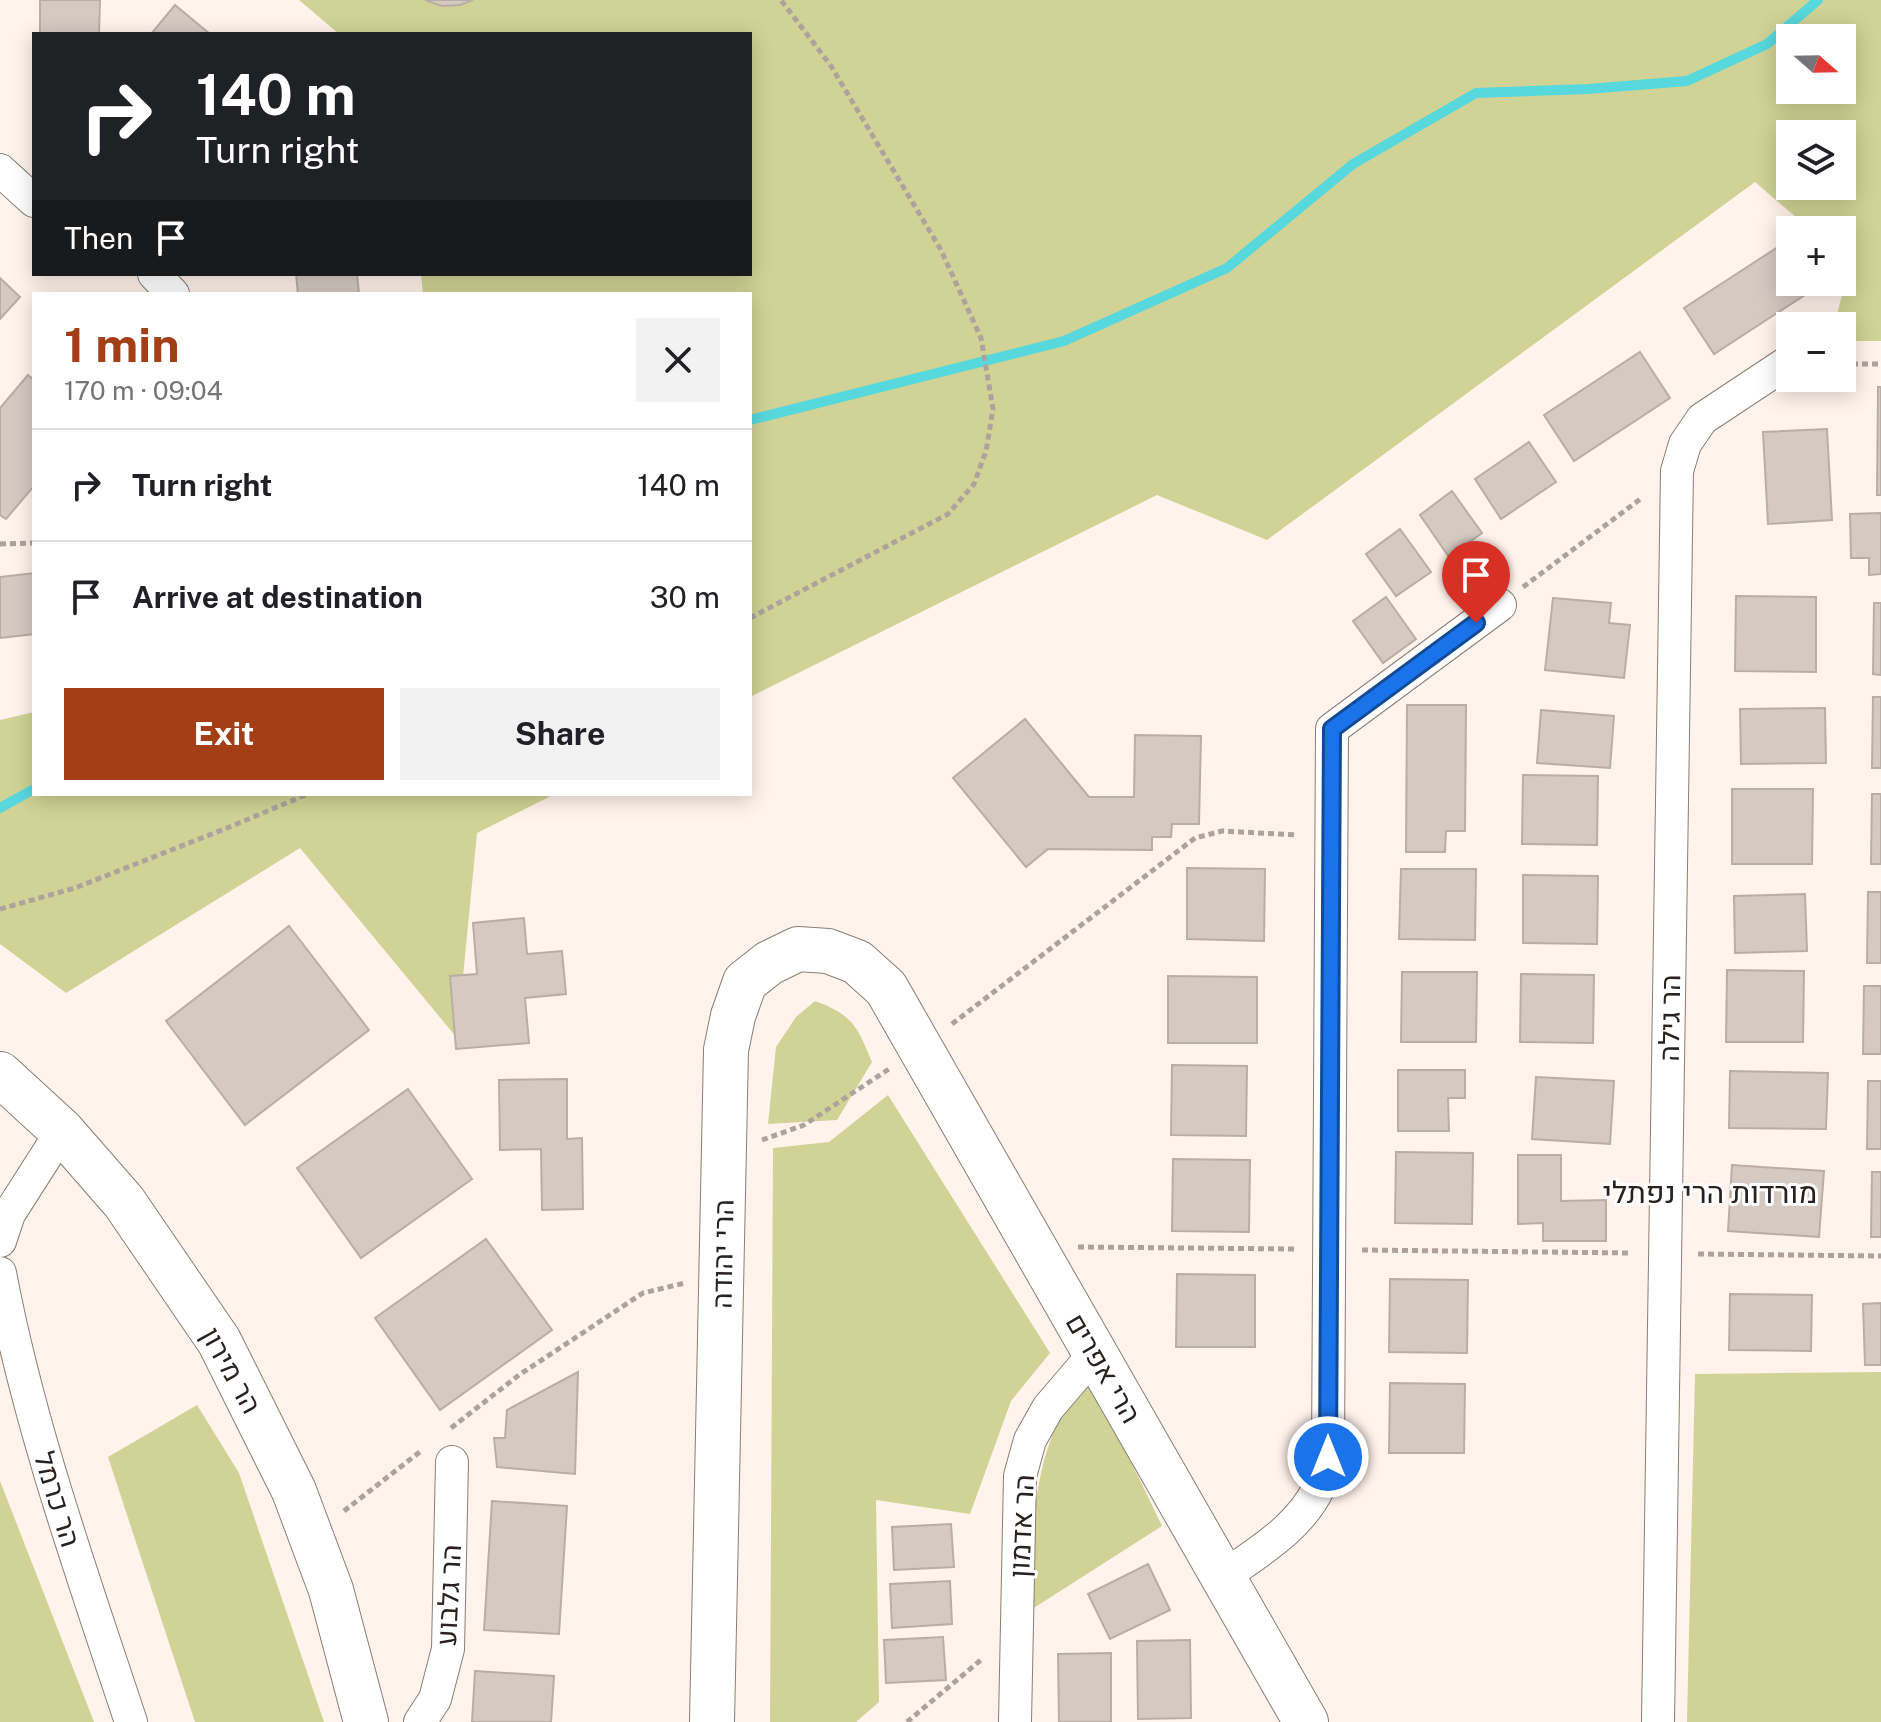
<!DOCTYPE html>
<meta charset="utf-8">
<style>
:root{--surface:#fff;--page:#f2f2f2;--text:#202124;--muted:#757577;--line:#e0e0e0;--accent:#a43e17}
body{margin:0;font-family:"Public Sans",Heebo,sans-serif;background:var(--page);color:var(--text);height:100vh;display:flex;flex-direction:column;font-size:30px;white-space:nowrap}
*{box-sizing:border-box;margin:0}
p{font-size:26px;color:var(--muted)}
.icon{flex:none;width:44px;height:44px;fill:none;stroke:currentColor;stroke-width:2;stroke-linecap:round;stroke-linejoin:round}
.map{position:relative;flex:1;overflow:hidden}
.drawer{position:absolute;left:32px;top:292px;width:720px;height:504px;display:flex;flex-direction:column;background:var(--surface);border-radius:0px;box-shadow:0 4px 20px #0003}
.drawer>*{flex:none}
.banner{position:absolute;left:32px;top:32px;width:720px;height:244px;border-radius:0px;box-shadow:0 4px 20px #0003;background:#202124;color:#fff;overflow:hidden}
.needle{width:52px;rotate:110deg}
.tools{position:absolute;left:1776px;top:24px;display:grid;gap:16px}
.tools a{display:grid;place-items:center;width:80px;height:80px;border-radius:0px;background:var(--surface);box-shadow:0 4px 20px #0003;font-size:40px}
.pin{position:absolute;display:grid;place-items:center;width:68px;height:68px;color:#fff;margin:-82px -34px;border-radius:50% 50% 50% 0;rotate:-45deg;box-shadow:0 0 8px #0007}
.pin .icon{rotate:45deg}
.me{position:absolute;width:88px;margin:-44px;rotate:0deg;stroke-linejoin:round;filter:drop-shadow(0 0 6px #0008)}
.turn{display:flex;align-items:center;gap:28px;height:168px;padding:0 32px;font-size:36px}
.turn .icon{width:104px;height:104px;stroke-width:2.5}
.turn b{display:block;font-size:56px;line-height:68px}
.then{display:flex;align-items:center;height:76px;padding:0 32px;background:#0003;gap:16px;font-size:30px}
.round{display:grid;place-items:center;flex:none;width:84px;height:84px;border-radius:0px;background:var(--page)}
.head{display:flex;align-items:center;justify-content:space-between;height:136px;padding:0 32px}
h1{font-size:48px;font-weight:700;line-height:60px;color:var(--accent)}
.button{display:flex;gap:16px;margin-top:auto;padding:16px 32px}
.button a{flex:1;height:92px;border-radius:0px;background:var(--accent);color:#fff;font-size:32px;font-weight:700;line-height:92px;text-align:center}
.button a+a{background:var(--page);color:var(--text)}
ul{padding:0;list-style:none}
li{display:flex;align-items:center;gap:24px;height:112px;padding:0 32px;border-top:2px solid var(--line)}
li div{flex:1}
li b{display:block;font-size:30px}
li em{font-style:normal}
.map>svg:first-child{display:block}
.green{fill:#d0d395;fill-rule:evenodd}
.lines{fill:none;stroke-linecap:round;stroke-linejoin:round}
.stream{stroke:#57d8dd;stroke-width:10}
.building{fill:#d5cac2;stroke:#b8aea6;stroke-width:2}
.street-casing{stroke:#887e76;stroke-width:34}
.secondary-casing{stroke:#887e76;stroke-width:46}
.path{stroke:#ada39d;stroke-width:5;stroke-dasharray:6 4;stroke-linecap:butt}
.street{stroke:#fff;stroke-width:32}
.secondary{stroke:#fff;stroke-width:44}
.route-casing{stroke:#114b97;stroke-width:20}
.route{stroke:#1a73e8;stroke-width:14}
.labels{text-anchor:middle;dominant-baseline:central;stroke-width:6;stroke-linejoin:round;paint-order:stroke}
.street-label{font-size:28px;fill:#27221f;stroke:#fff}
.neighbourhood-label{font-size:30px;fill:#27221f;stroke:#fff}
</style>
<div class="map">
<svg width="1881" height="1722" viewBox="0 0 1881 1722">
<rect width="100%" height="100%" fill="#fff3eb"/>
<g class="green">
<path d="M 299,0 L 1881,0 L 1881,341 L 1842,341 L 1842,326 L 1834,326 L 1850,264 L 1842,257 L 1842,230 L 1811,230 L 1755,182 L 1267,540 L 1157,495 L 750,697 L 750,294 L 423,294 L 421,274 L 750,274 L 750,34 L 339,34 ZM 1790,38 L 1842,38 L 1842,90 L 1790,90 ZM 1790,134 L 1842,134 L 1842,186 L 1790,186 Z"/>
<polygon points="34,712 34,794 555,794 477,833 457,1038 300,848 66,993 0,944 0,720"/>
<path d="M 815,1001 C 853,1015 857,1026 872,1062 L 837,1120 L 768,1124 L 776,1047 L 796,1017 Z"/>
<polygon points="888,1095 1050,1353 1011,1401 970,1514 876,1500 879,1702 856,1722 770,1722 773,1148 829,1142"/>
<polygon points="1881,1372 1881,1722 1687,1722 1695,1374"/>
<path d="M 1091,1379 L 1162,1526 L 1029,1611 C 1032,1544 1031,1459 1070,1401 C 1075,1392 1084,1386 1091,1379 Z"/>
<polygon points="197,1405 239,1473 324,1722 195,1722 108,1457"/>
<polygon points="0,1481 94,1722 0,1722"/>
</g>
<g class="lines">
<g class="stream">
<polyline points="750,420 1064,341 1227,268 1353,164 1476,93 1588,89 1687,81 1767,44 1818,0"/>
<polyline points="0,808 34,789"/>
</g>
</g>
<g class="building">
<polygon points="40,0 100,0 99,34 40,34"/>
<polygon points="425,0 473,0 460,5 442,6"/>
<polygon points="175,5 210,34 151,34"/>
<polygon points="1781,245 1790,259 1790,282 1805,282 1811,291 1714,354 1684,308"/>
<polygon points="296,274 357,274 359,294 298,294"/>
<polygon points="0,278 20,297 0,319"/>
<polygon points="1640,352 1670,398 1574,461 1544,415"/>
<polygon points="28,375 34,380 34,486 6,519 0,515 0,408"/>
<polygon points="1878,387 1881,387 1881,495 1877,495"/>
<polygon points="1827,429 1832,520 1768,524 1763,432"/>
<polygon points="1529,442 1556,482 1501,519 1475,479"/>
<polygon points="1452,491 1482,533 1449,557 1420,515"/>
<polygon points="1881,513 1881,574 1869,575 1869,558 1851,558 1850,514"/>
<polygon points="1400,529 1431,572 1396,596 1366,554"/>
<polygon points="34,573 34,634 0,638 0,577"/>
<polygon points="1736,596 1816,597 1816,672 1735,671"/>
<polygon points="1386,597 1416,639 1383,663 1353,621"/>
<polygon points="1553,598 1611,603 1609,623 1630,625 1624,678 1545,670"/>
<polygon points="1874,603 1881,603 1881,675 1873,674"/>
<polygon points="1873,697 1881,697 1881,768 1872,768"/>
<polygon points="1407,705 1466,705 1465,831 1446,831 1445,852 1406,852"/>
<polygon points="1825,708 1826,763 1741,764 1740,709"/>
<polygon points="1541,710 1614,716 1610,768 1537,763"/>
<polygon points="1025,719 1089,797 1134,797 1135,735 1201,736 1199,824 1172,824 1171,837 1152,837 1152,850 1048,849 1026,867 953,778"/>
<polygon points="1523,775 1598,776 1597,845 1522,844"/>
<polygon points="1732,789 1813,789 1812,864 1732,864"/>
<polygon points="1872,794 1881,794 1881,864 1871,864"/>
<polygon points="1187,868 1265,869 1264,941 1187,939"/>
<polygon points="1401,869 1476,869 1475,940 1399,939"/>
<polygon points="1523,875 1598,876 1597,944 1523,943"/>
<polygon points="1868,892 1881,892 1881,963 1867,963"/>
<polygon points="1805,894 1807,951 1735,953 1734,896"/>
<polygon points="524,918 527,954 562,951 566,994 525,998 529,1043 456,1049 450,976 477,974 473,923"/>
<polygon points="289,926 369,1030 245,1125 166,1021"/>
<polygon points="1727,970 1804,971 1803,1042 1726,1042"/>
<polygon points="1402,972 1477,972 1476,1042 1401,1042"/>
<polygon points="1521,974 1594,975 1593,1043 1520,1042"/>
<polygon points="1168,976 1257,977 1257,1043 1168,1043"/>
<polygon points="1864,986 1881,986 1881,1054 1863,1054"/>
<polygon points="1172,1065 1247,1066 1246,1136 1171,1135"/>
<polygon points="1398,1070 1465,1070 1465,1098 1448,1098 1449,1131 1398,1131"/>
<polygon points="1730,1071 1828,1073 1826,1129 1729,1128"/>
<polygon points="1536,1077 1614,1081 1610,1144 1532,1139"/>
<polygon points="567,1079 567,1139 582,1138 583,1209 542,1210 541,1149 500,1150 499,1080"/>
<polygon points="1868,1081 1881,1081 1881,1149 1867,1149"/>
<polygon points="408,1089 472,1179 361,1258 297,1168"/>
<polygon points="1396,1152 1473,1153 1472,1224 1395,1223"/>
<polygon points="1518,1155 1561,1155 1561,1201 1606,1200 1606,1241 1543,1241 1543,1223 1518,1224"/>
<polygon points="1173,1159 1250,1160 1249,1232 1172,1231"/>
<polygon points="1732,1165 1824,1171 1819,1237 1728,1231"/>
<polygon points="1872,1172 1881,1172 1881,1237 1871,1237"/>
<polygon points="486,1239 552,1330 440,1410 375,1318"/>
<polygon points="1177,1274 1255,1275 1255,1347 1176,1347"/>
<polygon points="1390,1279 1468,1280 1467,1353 1389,1352"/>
<polygon points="1730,1294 1812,1295 1811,1351 1729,1350"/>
<polygon points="1881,1303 1881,1365 1865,1365 1863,1304"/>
<polygon points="578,1372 575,1474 497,1467 494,1438 505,1438 507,1410"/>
<polygon points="1390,1383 1465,1384 1464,1453 1389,1453"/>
<polygon points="492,1501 567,1506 559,1634 484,1630"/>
<polygon points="951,1524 954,1567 894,1570 892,1527"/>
<polygon points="1148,1564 1170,1610 1110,1639 1088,1594"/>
<polygon points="950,1581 952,1624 892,1628 890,1584"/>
<polygon points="943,1637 946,1680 886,1683 884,1640"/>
<polygon points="1190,1640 1191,1718 1138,1719 1137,1641"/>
<polygon points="1111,1653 1111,1722 1059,1722 1058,1654"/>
<polygon points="475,1671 554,1676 551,1722 472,1722"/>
</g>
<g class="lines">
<defs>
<g id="street">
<polyline points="0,170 34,201"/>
<polyline points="154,274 173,294"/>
<polyline points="0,1241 9,1214 62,1131"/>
<path d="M 0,1273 C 29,1426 82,1574 131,1722"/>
<path d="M 1223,1577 C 1258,1552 1300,1528 1319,1487 C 1323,1478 1325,1467 1328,1457 L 1332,729 L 1500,605"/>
<polyline points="420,1722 435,1699 448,1649 452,1462"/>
<polyline points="1015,1722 1020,1476 1030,1440 1048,1408 1095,1353"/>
<polyline points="1658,1722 1677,471 1685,444 1702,419 1785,364"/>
</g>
<g id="secondary">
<polyline points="0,1074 62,1131 124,1202 219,1341 294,1491 331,1590 366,1722"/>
<polyline points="712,1722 726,1050 733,1016 745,982 769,963 798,949 828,951 857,962 886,988 1306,1722"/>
</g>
</defs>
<use href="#street" class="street-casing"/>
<use href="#secondary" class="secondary-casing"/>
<g class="path">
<polyline points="1842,364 1881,364"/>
<polyline points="0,544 34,543"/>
<polyline points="1523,587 1643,497"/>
<polyline points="750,618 948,514 974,484 986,451 993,409 981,338 941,250 831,66 781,0"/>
<polyline points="0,909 75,888 227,828 308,794"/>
<polyline points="952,1024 1195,838 1222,831 1298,835"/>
<polyline points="762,1140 804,1125 889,1069"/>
<polyline points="1078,1247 1296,1249"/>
<polyline points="1362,1250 1632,1253"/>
<polyline points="1698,1254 1881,1256"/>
<polyline points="451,1428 519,1375 643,1293 685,1283"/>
<polyline points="344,1511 421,1451"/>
<polyline points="907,1722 982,1659"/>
</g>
<use href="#street" class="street"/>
<use href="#secondary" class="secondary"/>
</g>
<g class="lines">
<defs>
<polyline id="route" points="1328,1457 1332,729 1476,623"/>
</defs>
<use href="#route" class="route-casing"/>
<use href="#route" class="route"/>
</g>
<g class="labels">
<g class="street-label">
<text transform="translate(1669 1018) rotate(-89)">הר גילה</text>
<text transform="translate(722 1254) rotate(-89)">הרי יהודה</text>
<text transform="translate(1104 1368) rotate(60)">הרי אפרים</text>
<text transform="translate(232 1370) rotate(61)">הר מירון</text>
<text transform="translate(58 1499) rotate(73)">הר כרמל</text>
<text transform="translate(1021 1526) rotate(-87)">הר אדמון</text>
<text transform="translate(448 1595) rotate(-87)">הר גלבוע</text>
</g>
<g class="neighbourhood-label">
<text x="1710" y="1192">מורדות הרי נפתלי</text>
</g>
</g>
</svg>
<div class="tools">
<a><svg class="needle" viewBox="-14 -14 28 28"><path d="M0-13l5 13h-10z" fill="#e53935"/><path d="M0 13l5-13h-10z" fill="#757577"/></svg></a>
<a><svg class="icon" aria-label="layers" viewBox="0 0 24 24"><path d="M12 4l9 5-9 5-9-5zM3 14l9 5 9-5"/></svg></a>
<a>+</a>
<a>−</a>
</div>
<div class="pin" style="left:1476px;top:623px;background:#d93025"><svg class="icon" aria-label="arrive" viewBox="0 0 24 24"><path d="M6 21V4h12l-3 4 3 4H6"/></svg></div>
<svg class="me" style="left:1328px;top:1457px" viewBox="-20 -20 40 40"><circle r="17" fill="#1a73e8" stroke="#fff" stroke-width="3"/><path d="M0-11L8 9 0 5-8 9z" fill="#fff"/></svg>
<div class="banner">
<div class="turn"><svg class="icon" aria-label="right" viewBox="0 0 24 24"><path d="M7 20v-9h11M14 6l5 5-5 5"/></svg><div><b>140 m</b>Turn right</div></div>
<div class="then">Then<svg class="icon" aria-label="arrive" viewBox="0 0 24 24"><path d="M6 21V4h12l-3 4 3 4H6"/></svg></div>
</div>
<section class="drawer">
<div class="head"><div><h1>1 min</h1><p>170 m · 09:04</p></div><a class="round"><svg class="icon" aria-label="close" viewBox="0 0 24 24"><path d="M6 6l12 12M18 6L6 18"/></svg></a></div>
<ul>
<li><svg class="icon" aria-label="right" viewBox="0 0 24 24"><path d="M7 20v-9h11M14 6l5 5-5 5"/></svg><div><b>Turn right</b></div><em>140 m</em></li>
<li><svg class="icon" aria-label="arrive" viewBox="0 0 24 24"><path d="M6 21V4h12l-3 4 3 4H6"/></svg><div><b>Arrive at destination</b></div><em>30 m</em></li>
</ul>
<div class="button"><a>Exit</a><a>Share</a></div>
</section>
</div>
